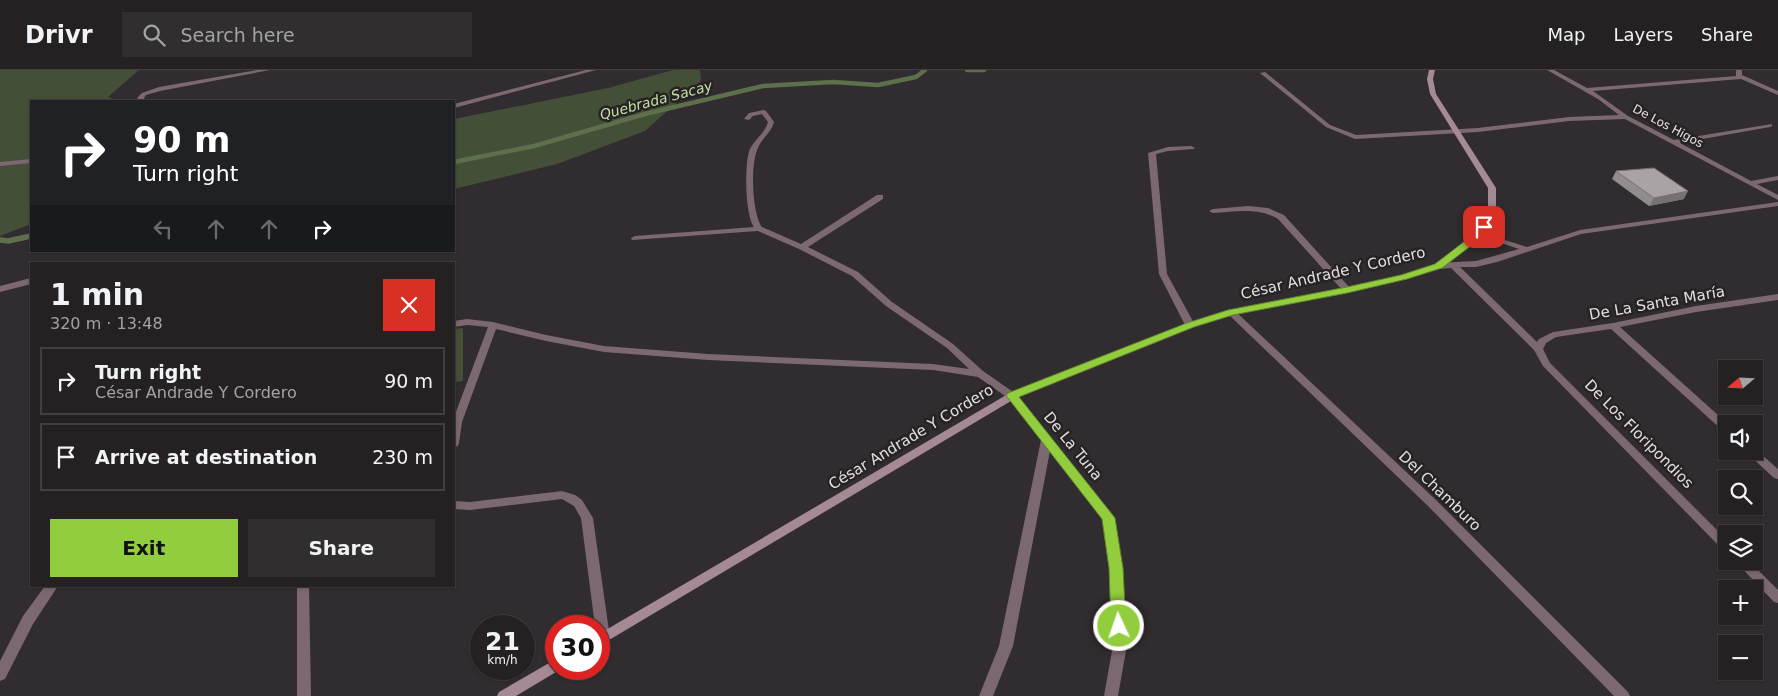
<!DOCTYPE html>
<meta charset="utf-8">
<style>
:root{--surface:#252123;--page:#312e30;--text:#f1f3f6;--muted:#a3a3a6;--line:#423e41;--accent:#92cd3e}
body{margin:0;font-family:"DejaVu Sans",sans-serif;background:var(--page);color:var(--text);height:100vh;display:flex;flex-direction:column;font-size:19px;white-space:nowrap}
*{box-sizing:border-box;margin:0}
p{font-size:16px;color:var(--muted)}
.icon{flex:none;width:28px;height:28px;fill:none;stroke:currentColor;stroke-width:2;stroke-linecap:round;stroke-linejoin:round}
.map{position:relative;flex:1;overflow:hidden}
.details{position:absolute;left:30px;top:192px;width:425px;height:325px;display:flex;flex-direction:column;background:var(--surface);border-radius:0px;box-shadow:0 1px 4px #0004,0 0 0 1px var(--line)}
.details>*{flex:none}
.banner{position:absolute;left:30px;top:30px;width:425px;height:152px;border-radius:0px;box-shadow:0 1px 4px #0004,0 0 0 1px var(--line);background:#202124;color:#fff;overflow:hidden}
.needle{width:32px;rotate:251deg}
.controls{position:absolute;left:1718px;top:290px;display:grid;gap:10px}
.controls a{display:grid;place-items:center;width:45px;height:45px;border-radius:0px;background:var(--surface);box-shadow:0 1px 4px #0004,0 0 0 1px var(--line);font-size:25px}
.speed{position:absolute;left:470px;top:545px;display:flex;gap:10px;font-size:25px;font-weight:700;text-align:center}
.speed>*{display:grid;place-content:center;width:65px;height:65px;border-radius:50%;background:var(--surface);box-shadow:0 1px 4px #0004,0 0 0 1px var(--line);line-height:1}
.speed small{font-size:12px;font-weight:400}
.speed .limit{border:8px solid #d22;background:#fff;color:#111}
.pin{position:absolute;display:grid;place-items:center;width:42px;height:42px;color:#fff;margin:-21px;border-radius:10px;box-shadow:0 2px 8px #0006}
.me{position:absolute;width:55px;margin:-28px;rotate:357deg;stroke-linejoin:round;filter:drop-shadow(0 0 4px #0008)}
.turn{display:flex;align-items:center;gap:18px;height:105px;padding:0 20px;font-size:22px}
.turn .icon{width:65px;height:65px;stroke-width:2.5}
.turn b{display:block;font-size:35px;line-height:42px}
.lanes{display:flex;align-items:center;height:48px;padding:0 20px;background:#0003;justify-content:center;gap:25px;direction:ltr}
.lanes .off{opacity:.35}
.round{display:grid;place-items:center;flex:none;width:52px;height:52px;border-radius:0px;background:var(--page)}
.headline{display:flex;align-items:center;justify-content:space-between;height:85px;padding:0 20px}
h1{font-size:30px;font-weight:600;line-height:38px}
.action{display:flex;gap:10px;margin-top:auto;padding:10px 20px}
.action a{flex:1;height:58px;border-radius:0px;background:var(--accent);color:#111;font-size:20px;font-weight:600;line-height:58px;text-align:center}
.action a+a{background:var(--page);color:var(--text)}
ul{padding:0;list-style:none}
li{display:flex;align-items:center;gap:15px;height:68px;margin:0 10px 8px;padding:0 10px;border:2px solid var(--line);border-radius:0px}
li div{flex:1}
li b{display:block;font-size:19px}
li em{font-style:normal}
header{display:flex;align-items:center;gap:30px;box-sizing:border-box;height:70px;padding:0 25px;background:var(--surface);border-bottom:1px solid var(--line)}
header strong{font-size:24px}
nav{display:flex;gap:28px;margin-inline-start:auto;font-size:18px}
.search{width:350px;height:45px;background:var(--page);display:flex;align-items:center;gap:12px;box-sizing:border-box;padding:0 18px;border-radius:0px;color:var(--muted);font-size:19px}
.map>svg:first-child{display:block}
.green{fill:#444f38}
.lines{fill:none;stroke-linecap:round;stroke-linejoin:round}
.stream-far1{stroke:#5d6f4b;stroke-width:4.5}
.stream{stroke:#5d6f4b;stroke-width:5.5}
.street{fill:#7b6871;fill-rule:evenodd}
.secondary{fill:#a68997;fill-rule:evenodd}
.wall{fill:#918c8e}
.shaded-wall{fill:#767274}
.building{fill:#a9a3a5;stroke:#767274}
.route{fill:#92cd3e;stroke:#5f8528}
.labels{text-anchor:middle;dominant-baseline:central;stroke-width:5;stroke-linejoin:round;paint-order:stroke}
.far-street-label{font-size:12px;fill:#e3dfe1;stroke:#272325}
.far-water-label{font-size:14px;font-style:italic;fill:#c2e0a2;stroke:#272325}
.street-label{font-size:15px;fill:#e3dfe1;stroke:#272325}
</style>
<header>
<strong>Drivr</strong>
<div class="search"><svg class="icon" aria-label="search" viewBox="0 0 24 24"><circle cx="10" cy="10" r="6"/><path d="M15 15l6 6"/></svg>Search here</div>
<nav><a>Map</a><a>Layers</a><a>Share</a></nav>
</header>
<div class="map">
<svg width="1778" height="626" viewBox="0 0 1778 626">
<rect width="100%" height="100%" fill="#312c2f"/>
<g class="green">
<polygon points="0,0 139,0 108,27 120,31 31,31 31,154 0,166"/>
<polygon points="673,0 700,0 701,11 645,61 557,94 454,119 454,49 608,18"/>
<polygon points="463,258 463,311 454,312 454,259"/>
</g>
<g class="lines">
<g class="stream-far1">
<polyline points="967,0 984,0"/>
<polyline points="454,92 534,76 645,44 763,16 833,12 878,15 916,7 925,0"/>
</g>
<polyline class="stream" points="0,170 8,171 31,166"/>
<g class="street">
<polygon points="257,0 270,0 160,21 146,25 144,28 146,31 140,31 137,28 142,23 159,17"/>
<polygon points="586,0 596,0 454,38 454,34"/>
<polygon points="1547,0 1554,0 1587,18 1736,6 1736,0 1742,0 1742,5 1778,21 1778,25 1741,9 1593,21 1628,46 1674,70 1772,54 1772,56 1770,57 1680,73 1751,111 1778,106 1778,110 1757,114 1778,125 1778,130 1625,49 1569,51 1478,62 1355,69 1326,57 1260,3 1265,2 1330,55 1356,65 1478,58 1569,47 1619,45 1598,29"/>
<path d="M 764,40 L 766,41 L 774,52 C 771,63 762,68 758,78 C 750,93 752,144 762,157 L 801,174 L 877,125 L 883,125 L 883,129 L 808,177 L 858,202 L 892,232 L 953,274 L 983,301 L 1016,324 L 1113,445 L 1122,497 L 1127,575 L 1118,626 L 1104,626 L 1113,575 L 1110,497 L 1103,449 L 1050,381 L 1013,576 L 993,626 L 979,626 L 999,576 L 1041,370 L 1008,328 L 978,307 L 933,300 L 708,290 L 604,282 L 546,271 L 496,259 L 462,352 L 459,373 L 458,376 L 454,377 L 454,347 L 488,257 L 467,255 L 454,257 L 454,251 L 467,249 L 493,252 L 546,265 L 604,276 L 708,284 L 933,294 L 969,299 L 947,278 L 886,236 L 852,206 L 799,179 L 758,161 L 632,170 L 631,168 L 635,166 L 754,157 C 745,145 744,93 750,79 C 755,69 765,63 768,52 L 762,44 L 753,46 L 749,50 L 744,49 L 749,43 Z"/>
<polygon points="1191,76 1195,78 1193,79 1168,81 1156,84 1167,204 1195,255 1190,258 1185,255 1159,204 1148,83 1168,77"/>
<polygon points="31,89 31,93 0,96 0,92"/>
<polygon points="1778,132 1778,136 1581,164 1497,192 1476,197 1460,197 1537,272 1539,269 1553,262 1613,253 1696,236 1778,224 1778,230 1696,242 1620,257 1728,354 1726,354 1726,362 1722,360 1611,259 1556,267 1546,273 1543,279 1550,293 1726,469 1726,481 1722,479 1543,296 1534,280 1451,198 1438,199 1434,196 1438,193 1476,191 1519,179 1504,174 1472,169 1472,165 1475,165 1505,170 1527,177 1580,160"/>
<path d="M 1248,136 L 1268,138 L 1284,145 L 1350,218 L 1351,220 L 1350,222 L 1344,222 L 1278,149 C 1258,137 1235,142 1213,143 L 1209,141 L 1213,139 Z"/>
<polygon points="31,208 31,214 0,222 0,216"/>
<polygon points="1231,239 1234,240 1436,430 1628,622 1630,626 1614,626 1428,436 1228,244 1226,242"/>
<polygon points="1754,378 1778,399 1778,409 1774,408 1748,384 1747,381 1754,381"/>
<polygon points="562,421 575,425 582,430 593,448 610,568 608,572 603,574 599,572 599,556 595,556 581,448 574,436 562,429 470,440 454,439 454,431 470,432"/>
<polygon points="1735,491 1749,491 1778,520 1778,533 1774,532"/>
<polygon points="45,516 58,516 33,554 5,609 0,611 0,591 23,546"/>
<polygon points="297,516 309,516 311,626 297,626"/>
</g>
<g class="secondary">
<polygon points="1429,0 1435,0 1433,9 1436,24 1496,118 1496,148 1471,175 1441,198 1407,209 1347,223 1233,244 1193,257 1016,328 599,576 599,564 1008,324 1187,253 1228,240 1347,217 1402,205 1435,194 1465,171 1488,148 1488,118 1430,24 1427,9"/>
<polygon points="556,589 556,599 561,599 516,626 497,626 499,622"/>
</g>
</g>
<polygon class="wall" points="1616,101 1684,129 1649,136 1612,109"/>
<polygon class="shaded-wall" points="1688,121 1684,129 1649,136 1654,128"/>
<polygon class="building" points="1654,98 1688,121 1654,128 1616,101"/>
<polygon class="route" points="1484,154 1488,157 1472,175 1442,198 1407,209 1347,223 1233,245 1194,257 1019,327 1115,448 1123,498 1126,556 1124,560 1119,562 1114,560 1111,556 1109,498 1102,449 1008,328 1006,326 1008,323 1187,253 1228,240 1347,217 1401,205 1435,194 1465,171 1480,155"/>
<g class="labels">
<g class="far-street-label">
<text transform="translate(1668 56) rotate(28)">De Los Higos</text>
</g>
<g class="far-water-label">
<text transform="translate(656 30) rotate(-15)">Quebrada Sacay</text>
</g>
<g class="street-label">
<text transform="translate(1333 203) rotate(-13)">César Andrade Y Cordero</text>
<text transform="translate(1657 233) rotate(-10)">De La Santa María</text>
<text transform="translate(1639 364) rotate(45)">De Los Floripondios</text>
<text transform="translate(911 367) rotate(-31)">César Andrade Y Cordero</text>
<text transform="translate(1073 376) rotate(51)">De La Tuna</text>
<text transform="translate(1440 421) rotate(44)">Del Chamburo</text>
</g>
</g>
</svg>
<div class="controls">
<a><svg class="needle" viewBox="-14 -14 28 28"><path d="M0-13l5 13h-10z" fill="#e53935"/><path d="M0 13l5-13h-10z" fill="#a3a3a6"/></svg></a>
<a><svg class="icon" aria-label="sound" viewBox="0 0 24 24"><path d="M4 9h4l5-4v14l-5-4H4zM17 9q2 3 0 6"/></svg></a>
<a><svg class="icon" aria-label="search" viewBox="0 0 24 24"><circle cx="10" cy="10" r="6"/><path d="M15 15l6 6"/></svg></a>
<a><svg class="icon" aria-label="layers" viewBox="0 0 24 24"><path d="M12 4l9 5-9 5-9-5zM3 14l9 5 9-5"/></svg></a>
<a>+</a>
<a>−</a>
</div>
<div class="speed"><div>21<small>km/h</small></div><div class="limit">30</div></div>
<div class="pin" style="left:1484px;top:157px;background:#d93025"><svg class="icon" aria-label="arrive" viewBox="0 0 24 24"><path d="M6 21V4h12l-3 4 3 4H6"/></svg></div>
<svg class="me" style="left:1119px;top:556px" viewBox="-20 -20 40 40"><circle r="17" fill="#92cd3e" stroke="#fff" stroke-width="3"/><path d="M0-11L8 9 0 5-8 9z" fill="#fff"/></svg>
<div class="banner">
<div class="turn"><svg class="icon" aria-label="right" viewBox="0 0 24 24"><path d="M7 20v-9h11M14 6l5 5-5 5"/></svg><div><b>90 m</b>Turn right</div></div>
<div class="lanes"><svg class="icon off" aria-label="left" viewBox="0 0 24 24"><path d="M17 20v-9H6M10 6l-5 5 5 5"/></svg><svg class="icon off" aria-label="ahead" viewBox="0 0 24 24"><path d="M12 20V5M6 11l6-6 6 6"/></svg><svg class="icon off" aria-label="ahead" viewBox="0 0 24 24"><path d="M12 20V5M6 11l6-6 6 6"/></svg><svg class="icon" aria-label="right" viewBox="0 0 24 24"><path d="M7 20v-9h11M14 6l5 5-5 5"/></svg></div>
</div>
<section class="details">
<div class="headline"><div><h1>1 min</h1><p>320 m · 13:48</p></div><a class="round" style="background:#d93025;color:#fff"><svg class="icon" aria-label="close" viewBox="0 0 24 24"><path d="M6 6l12 12M18 6L6 18"/></svg></a></div>
<ul>
<li><svg class="icon" aria-label="right" viewBox="0 0 24 24"><path d="M7 20v-9h11M14 6l5 5-5 5"/></svg><div><b>Turn right</b><p>César Andrade Y Cordero</p></div><em>90 m</em></li>
<li><svg class="icon" aria-label="arrive" viewBox="0 0 24 24"><path d="M6 21V4h12l-3 4 3 4H6"/></svg><div><b>Arrive at destination</b></div><em>230 m</em></li>
</ul>
<div class="action"><a>Exit</a><a>Share</a></div>
</section>
</div>
